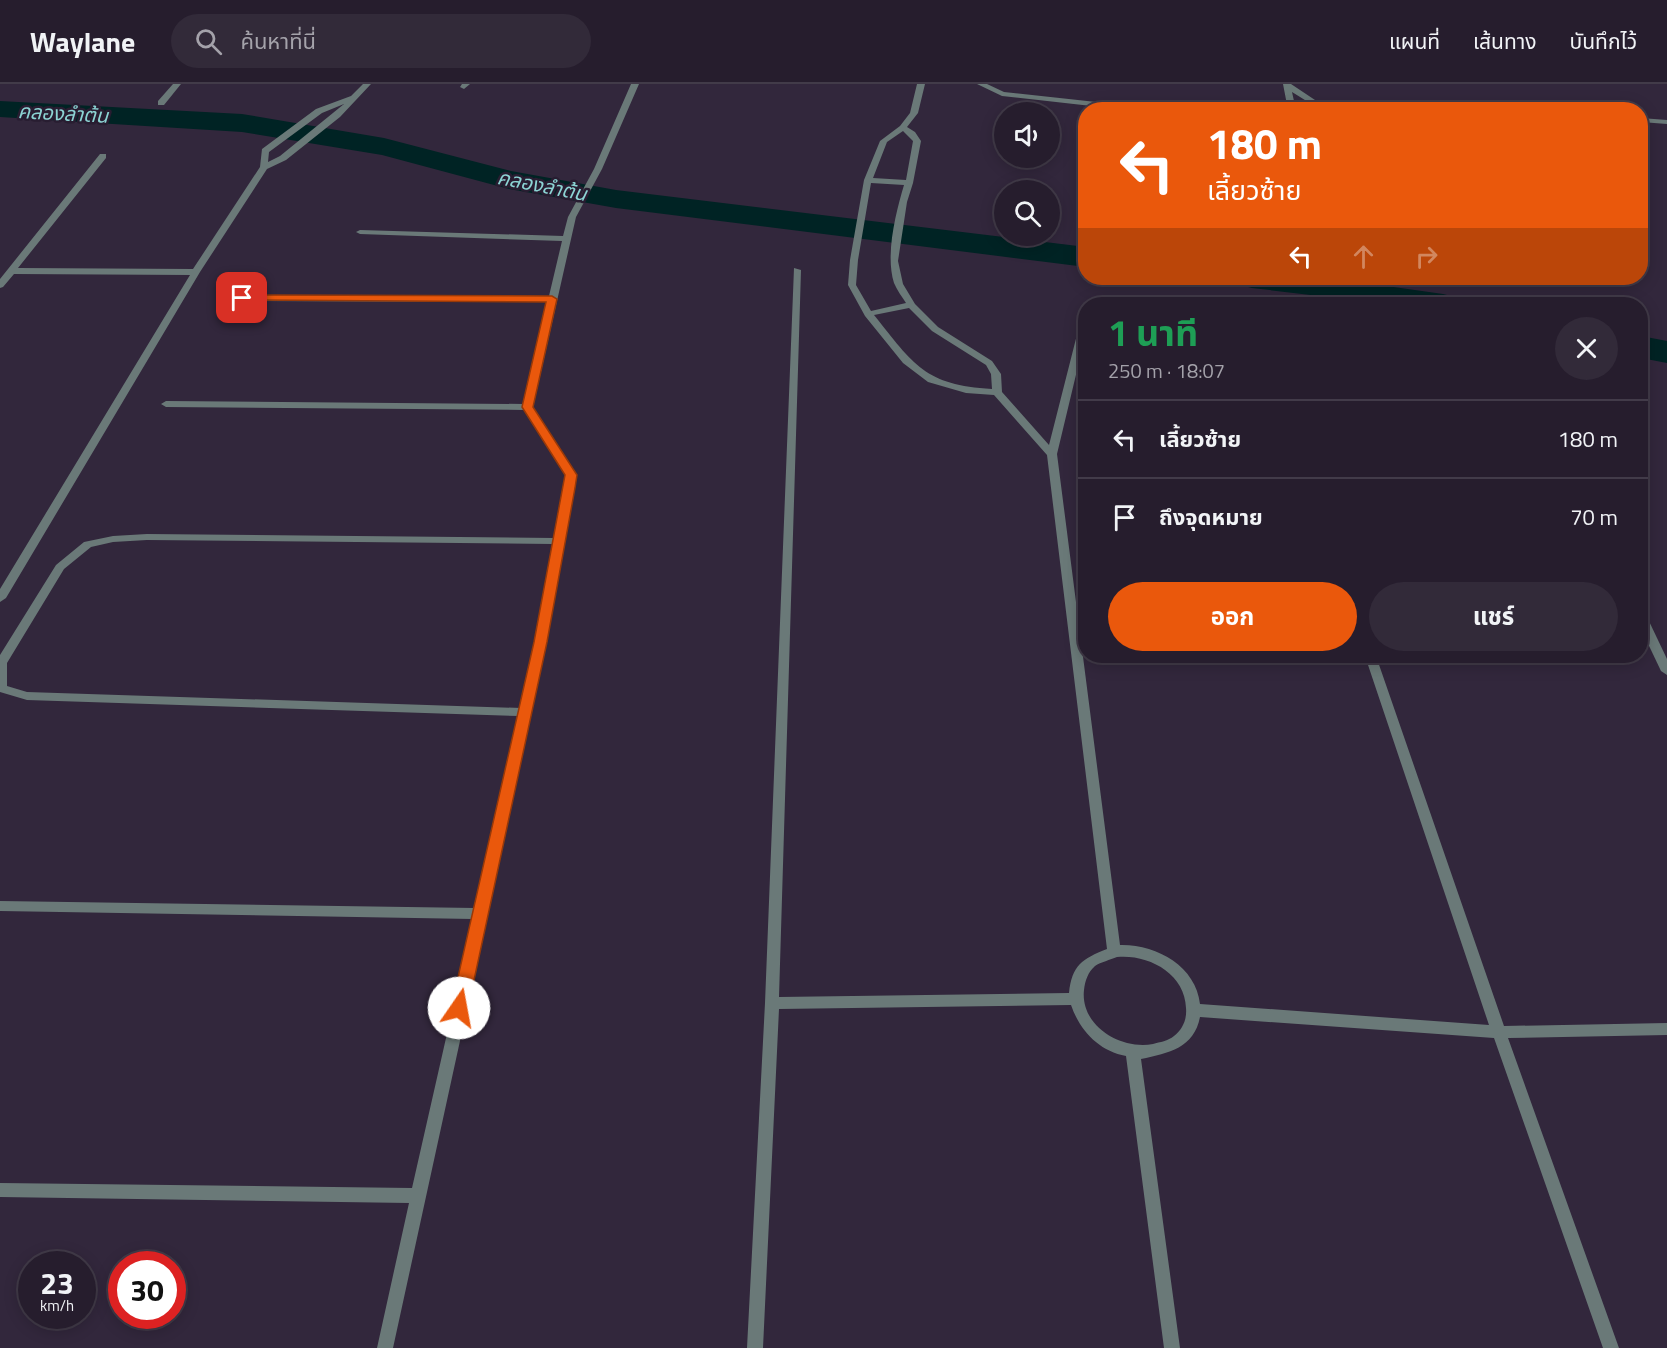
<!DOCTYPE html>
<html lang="th">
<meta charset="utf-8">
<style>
:root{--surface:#261d2d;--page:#322a39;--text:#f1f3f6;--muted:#a4a2aa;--line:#423b49;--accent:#ea580c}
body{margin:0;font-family:"Titillium Web","Noto Sans Thai",sans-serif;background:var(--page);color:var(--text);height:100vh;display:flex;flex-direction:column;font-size:22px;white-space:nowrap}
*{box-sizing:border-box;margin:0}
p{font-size:20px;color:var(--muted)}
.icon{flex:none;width:33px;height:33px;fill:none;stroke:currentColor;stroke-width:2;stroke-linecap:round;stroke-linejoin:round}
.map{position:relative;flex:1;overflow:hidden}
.drawer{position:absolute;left:1078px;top:213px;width:570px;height:366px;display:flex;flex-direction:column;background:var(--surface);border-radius:24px;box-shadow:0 3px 15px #0003,0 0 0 2px var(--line)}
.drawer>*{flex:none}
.top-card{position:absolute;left:1078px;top:18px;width:570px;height:183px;border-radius:24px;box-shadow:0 3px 15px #0003,0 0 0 2px var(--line);background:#ea580c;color:#fff;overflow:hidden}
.tools{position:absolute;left:994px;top:18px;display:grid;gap:12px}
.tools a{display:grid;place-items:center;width:66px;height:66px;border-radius:50%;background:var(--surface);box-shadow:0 3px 15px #0003,0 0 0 2px var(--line);font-size:30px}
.speed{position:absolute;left:18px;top:1167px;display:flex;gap:12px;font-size:30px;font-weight:700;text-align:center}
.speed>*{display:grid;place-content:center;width:78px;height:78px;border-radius:50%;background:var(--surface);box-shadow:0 3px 15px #0003,0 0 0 2px var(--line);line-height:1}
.speed small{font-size:15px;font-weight:400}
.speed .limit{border:9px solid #d22;background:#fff;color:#111}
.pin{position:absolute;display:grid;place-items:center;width:51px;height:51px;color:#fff;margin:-26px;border-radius:12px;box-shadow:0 3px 9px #0006}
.me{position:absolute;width:66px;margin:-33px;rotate:12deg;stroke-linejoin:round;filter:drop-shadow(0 0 4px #0008)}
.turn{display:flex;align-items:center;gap:21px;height:126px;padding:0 30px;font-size:27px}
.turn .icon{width:78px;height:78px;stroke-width:2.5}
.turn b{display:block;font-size:42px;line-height:51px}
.lanes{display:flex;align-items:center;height:57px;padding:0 30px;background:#0003;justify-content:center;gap:30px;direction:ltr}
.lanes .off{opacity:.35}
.round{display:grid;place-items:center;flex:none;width:63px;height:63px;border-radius:32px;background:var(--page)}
.headline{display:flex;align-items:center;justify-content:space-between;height:102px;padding:0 30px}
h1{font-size:36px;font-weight:700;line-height:45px;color:#1e9e55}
.primary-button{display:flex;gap:12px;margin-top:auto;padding:12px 30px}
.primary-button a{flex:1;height:69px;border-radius:36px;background:var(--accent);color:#fff;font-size:24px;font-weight:700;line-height:69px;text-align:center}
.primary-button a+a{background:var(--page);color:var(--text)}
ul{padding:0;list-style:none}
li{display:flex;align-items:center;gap:18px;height:78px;padding:0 30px;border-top:2px solid var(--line)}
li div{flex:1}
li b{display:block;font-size:22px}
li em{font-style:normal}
header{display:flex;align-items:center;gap:36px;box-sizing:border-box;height:84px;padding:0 30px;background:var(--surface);border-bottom:2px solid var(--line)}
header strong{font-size:28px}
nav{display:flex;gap:33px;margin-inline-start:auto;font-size:21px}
.search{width:420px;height:54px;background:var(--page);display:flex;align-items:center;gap:15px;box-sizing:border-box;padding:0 21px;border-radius:33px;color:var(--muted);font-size:22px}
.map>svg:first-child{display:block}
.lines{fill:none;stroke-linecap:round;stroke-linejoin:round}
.canal{fill:#002324;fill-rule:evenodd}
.lane{fill:#6a7978;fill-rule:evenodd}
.street{fill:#6a7978;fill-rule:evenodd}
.route{fill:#ea580c;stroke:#983908;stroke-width:1.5}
.labels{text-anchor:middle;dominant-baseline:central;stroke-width:5;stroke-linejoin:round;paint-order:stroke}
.far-water-label{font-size:20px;font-style:italic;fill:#8cd4d4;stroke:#281d31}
</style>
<header>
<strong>Waylane</strong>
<div class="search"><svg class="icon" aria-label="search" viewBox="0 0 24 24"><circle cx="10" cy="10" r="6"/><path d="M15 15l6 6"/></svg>ค้นหาที่นี่</div>
<nav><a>แผนที่</a><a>เส้นทาง</a><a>บันทึกไว้</a></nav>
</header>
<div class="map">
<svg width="1667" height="1264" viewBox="0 0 1667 1264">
<rect width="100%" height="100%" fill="#32273c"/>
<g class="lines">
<g class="canal">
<polygon points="0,17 242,30 384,54 511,87 616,106 1086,163 1086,183 616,124 509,105 382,71 242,48 0,33"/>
<polygon points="1235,194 1330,194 1443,210 1455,213 1460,220 1387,220 1252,204 1240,201"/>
<polygon points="1641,252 1667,257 1667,279 1641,274"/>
</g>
<polygon class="lane" points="1641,34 1667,36 1667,40 1641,38"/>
<g class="street">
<polygon points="173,0 181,0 164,21 158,21 158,17"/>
<path d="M 363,0 L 371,0 L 340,33 L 286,76 L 267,85 L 200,188 L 6,514 L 0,518 L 0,505 L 190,191 L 14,190 L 3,203 L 0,204 L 0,195 L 100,70 L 106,70 L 106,74 L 18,184 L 193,185 L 260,83 L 262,65 L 316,25 L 351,12 ZM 344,20 L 280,72 L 268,78 L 269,68 L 322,29 Z"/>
<polygon points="462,0 470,0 464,5 460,3"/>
<path d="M 631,0 L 639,0 L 602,85 L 576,133 L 533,323 L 576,391 L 547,558 L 393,1264 L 377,1264 L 409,1119 L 0,1113 L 0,1099 L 412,1104 L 473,835 L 0,827 L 0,817 L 475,824 L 519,632 L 27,616 L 0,608 L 0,571 L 56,481 L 84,458 L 113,452 L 147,450 L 554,454 L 566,391 L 525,326 L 166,323 L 161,320 L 166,317 L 524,320 L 548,218 L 242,217 L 238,214 L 242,211 L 549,212 L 562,157 L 360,150 L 356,148 L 360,146 L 563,152 L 568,133 L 594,85 ZM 147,456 L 553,460 L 535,558 L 521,624 L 27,608 L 7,602 L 7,579 L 64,485 L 91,463 L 113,458 Z"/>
<path d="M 917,0 L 925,0 L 918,29 L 907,43 L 915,48 L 921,57 L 913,99 L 907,118 L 898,177 L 903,200 L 915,220 L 938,243 L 992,277 L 1001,290 L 1002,308 L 1049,361 L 1082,231 L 1086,228 L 1086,249 L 1057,370 L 1120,861 C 1156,860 1196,882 1200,920 L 1489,941 L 1365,572 L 1376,572 L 1504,942 L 1667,939 L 1667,951 L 1508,954 L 1619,1264 L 1603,1264 L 1494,954 L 1200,933 C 1194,964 1169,969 1141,975 L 1180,1264 L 1164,1264 L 1126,972 C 1099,967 1080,947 1071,921 L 779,925 L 763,1264 L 747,1264 L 765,919 L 794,184 L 801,186 L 779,913 L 1069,909 C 1072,881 1082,875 1107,865 L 1047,371 L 994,311 L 966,309 L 928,298 L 903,279 L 865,232 L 848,201 L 850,176 L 864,96 L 880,57 L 900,42 L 910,29 ZM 903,47 L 913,57 L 906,96 L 873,94 L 887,58 ZM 871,99 L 904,101 C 896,128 885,171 894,199 C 897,206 902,213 906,219 L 871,227 L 856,201 L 858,176 ZM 909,224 L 932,247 L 986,281 L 991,290 L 992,305 C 925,301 914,281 874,231 ZM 1117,873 C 1148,870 1185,889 1186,924 C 1187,935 1183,945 1174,952 C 1168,957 1160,958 1153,960 C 1121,966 1080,942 1084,906 C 1085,897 1088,888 1095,882 C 1101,878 1110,876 1117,873 Z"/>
<polygon points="977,0 987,0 1004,8 1142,23 1146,25 1127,26 1002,12"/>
<polygon points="1283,0 1291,0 1330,26 1321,26 1292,8 1296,26 1288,26"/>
<polygon points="1641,529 1647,533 1667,575 1667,591 1661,587 1641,545"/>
</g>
</g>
<polygon class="route" points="242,211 552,212 557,215 533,323 577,391 575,404 547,558 468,924 465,929 459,931 454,929 451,924 534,558 565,391 522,323 546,218 238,216 237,214"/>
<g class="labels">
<g class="far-water-label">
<text transform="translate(63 29) rotate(3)">คลองลำต้น</text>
<text transform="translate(542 101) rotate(11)">คลองลำต้น</text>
</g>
</g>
</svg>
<div class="tools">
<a><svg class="icon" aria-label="sound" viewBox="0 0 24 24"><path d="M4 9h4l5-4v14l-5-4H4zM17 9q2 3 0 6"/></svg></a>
<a><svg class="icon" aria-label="search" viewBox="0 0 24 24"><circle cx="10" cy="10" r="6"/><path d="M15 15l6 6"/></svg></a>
</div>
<div class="speed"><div>23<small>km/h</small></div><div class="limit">30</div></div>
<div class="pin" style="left:242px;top:214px;background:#d93025"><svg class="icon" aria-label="arrive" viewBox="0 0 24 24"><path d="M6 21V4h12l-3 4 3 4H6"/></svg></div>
<svg class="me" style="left:459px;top:924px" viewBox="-20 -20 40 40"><circle r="19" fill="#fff"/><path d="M0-13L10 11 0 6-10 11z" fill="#ea580c"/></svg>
<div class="top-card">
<div class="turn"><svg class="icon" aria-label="left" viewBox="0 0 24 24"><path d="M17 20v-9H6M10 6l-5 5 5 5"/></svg><div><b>180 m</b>เลี้ยวซ้าย</div></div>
<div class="lanes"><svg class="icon" aria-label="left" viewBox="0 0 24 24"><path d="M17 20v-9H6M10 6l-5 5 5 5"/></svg><svg class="icon off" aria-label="ahead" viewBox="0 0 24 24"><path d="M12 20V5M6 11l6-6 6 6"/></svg><svg class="icon off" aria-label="right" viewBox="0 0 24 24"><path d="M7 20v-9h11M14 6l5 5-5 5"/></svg></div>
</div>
<section class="drawer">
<div class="headline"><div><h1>1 นาที</h1><p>250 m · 18:07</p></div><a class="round"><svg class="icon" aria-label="close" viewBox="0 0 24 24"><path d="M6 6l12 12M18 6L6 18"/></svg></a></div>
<ul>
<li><svg class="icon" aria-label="left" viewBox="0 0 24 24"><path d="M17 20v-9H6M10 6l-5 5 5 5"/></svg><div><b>เลี้ยวซ้าย</b></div><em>180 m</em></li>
<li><svg class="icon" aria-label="arrive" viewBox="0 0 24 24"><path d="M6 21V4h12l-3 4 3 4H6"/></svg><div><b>ถึงจุดหมาย</b></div><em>70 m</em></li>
</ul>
<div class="primary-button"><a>ออก</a><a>แชร์</a></div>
</section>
</div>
